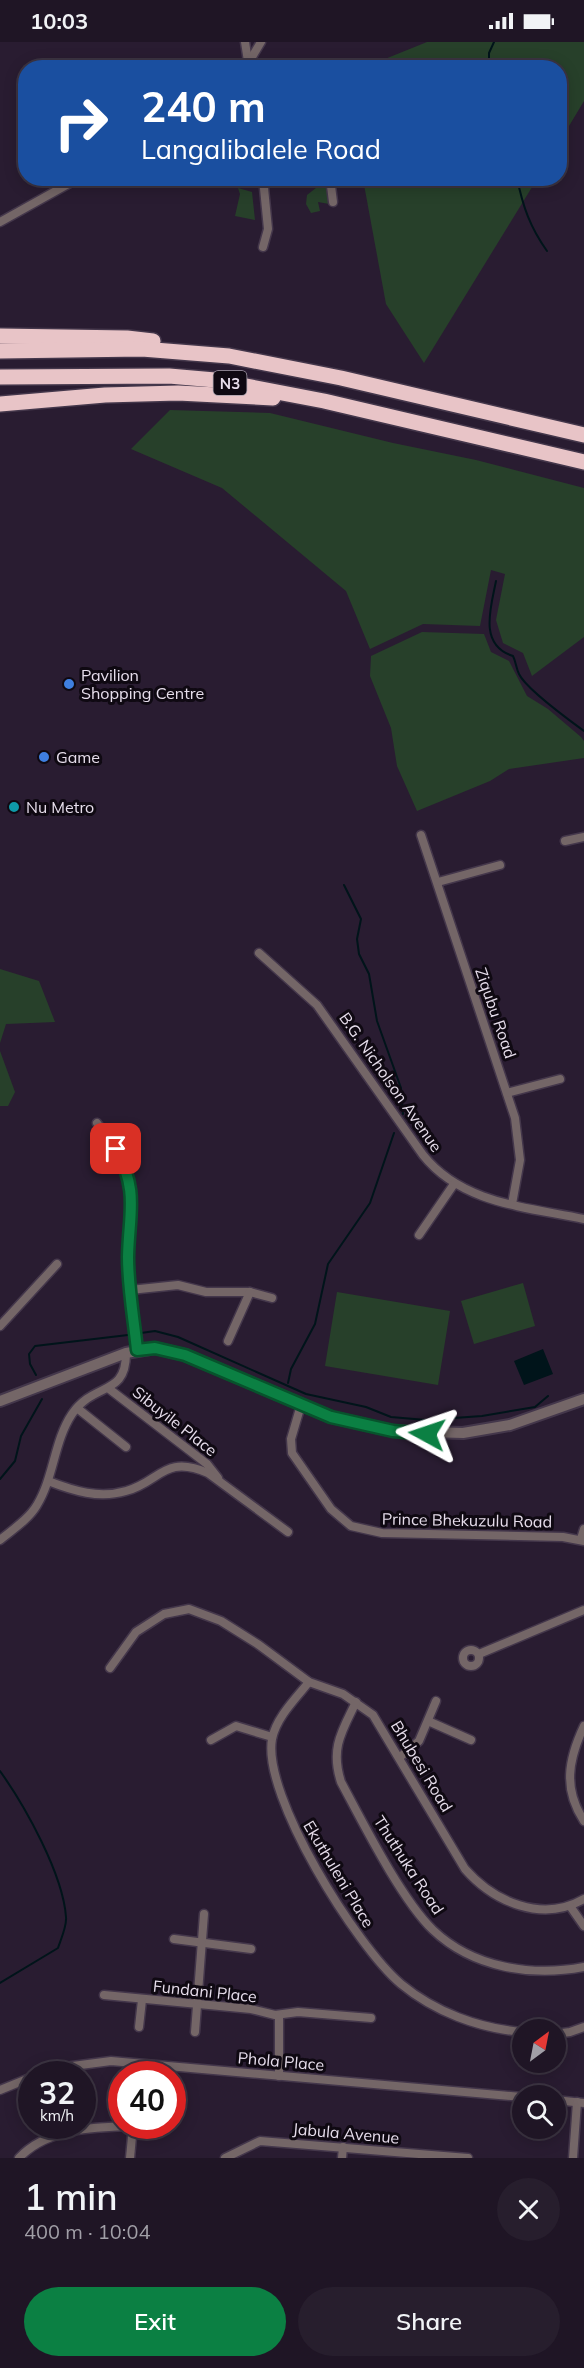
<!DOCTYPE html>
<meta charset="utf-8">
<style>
:root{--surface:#1f1525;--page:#271e2d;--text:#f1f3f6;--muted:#a19fa7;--line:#3c3442;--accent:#0b8043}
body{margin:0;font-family:Mulish,sans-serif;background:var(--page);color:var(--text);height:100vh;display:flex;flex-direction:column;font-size:22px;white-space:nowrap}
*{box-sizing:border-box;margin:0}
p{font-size:20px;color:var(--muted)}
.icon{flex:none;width:33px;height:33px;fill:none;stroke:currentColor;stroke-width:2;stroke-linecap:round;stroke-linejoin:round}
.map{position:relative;height:2116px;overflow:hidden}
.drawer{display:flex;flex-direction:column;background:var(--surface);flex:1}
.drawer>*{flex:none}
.top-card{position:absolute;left:18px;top:18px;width:549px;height:126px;border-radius:24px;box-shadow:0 3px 15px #0003,0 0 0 2px var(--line);background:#1a4fa0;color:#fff;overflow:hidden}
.needle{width:39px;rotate:32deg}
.controls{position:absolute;left:512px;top:1977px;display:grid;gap:12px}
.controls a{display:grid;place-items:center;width:54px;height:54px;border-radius:50%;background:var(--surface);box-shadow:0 3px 15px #0003,0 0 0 2px var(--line);font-size:30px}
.speed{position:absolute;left:18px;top:2019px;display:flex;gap:12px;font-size:30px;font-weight:700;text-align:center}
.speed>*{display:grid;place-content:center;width:78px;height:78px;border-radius:50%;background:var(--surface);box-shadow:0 3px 15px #0003,0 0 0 2px var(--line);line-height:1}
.speed small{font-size:15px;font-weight:400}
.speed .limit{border:9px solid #d22;background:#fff;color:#111}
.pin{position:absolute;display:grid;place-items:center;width:51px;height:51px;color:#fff;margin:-26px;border-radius:12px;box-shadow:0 3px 9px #0006}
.me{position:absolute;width:66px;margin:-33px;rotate:275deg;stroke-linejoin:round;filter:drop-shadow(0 0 4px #0008)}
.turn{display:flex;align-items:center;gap:21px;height:126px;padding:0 24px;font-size:27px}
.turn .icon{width:78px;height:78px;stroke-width:2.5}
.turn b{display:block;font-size:42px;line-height:51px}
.round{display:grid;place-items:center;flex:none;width:63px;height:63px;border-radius:32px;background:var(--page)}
.overview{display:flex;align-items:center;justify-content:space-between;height:102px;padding:0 24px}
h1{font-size:36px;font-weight:600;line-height:45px}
.action{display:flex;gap:12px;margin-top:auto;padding:12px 24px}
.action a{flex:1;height:69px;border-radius:36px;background:var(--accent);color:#fff;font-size:24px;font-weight:600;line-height:69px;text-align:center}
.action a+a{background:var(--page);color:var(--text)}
.status{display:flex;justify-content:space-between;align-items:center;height:42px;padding:0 30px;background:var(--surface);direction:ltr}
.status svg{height:16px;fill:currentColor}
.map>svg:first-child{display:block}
.green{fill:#27402a}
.water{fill:#00141a}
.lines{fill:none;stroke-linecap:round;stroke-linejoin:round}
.stream{stroke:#00141a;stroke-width:2}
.minor-casing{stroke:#44374b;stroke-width:11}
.tertiary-casing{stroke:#44374b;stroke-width:14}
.motorway-casing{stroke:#44374b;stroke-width:18}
.minor{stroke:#746667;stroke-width:8}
.tertiary{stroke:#746667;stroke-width:10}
.motorway{stroke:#e8c4c7;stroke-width:15}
.route-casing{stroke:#07532c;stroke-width:15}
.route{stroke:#0b8043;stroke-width:10}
.shop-dot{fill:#3f7fe0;stroke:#0f0912;stroke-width:2}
.culture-dot{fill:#0f9aa8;stroke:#0f0912;stroke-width:2}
.labels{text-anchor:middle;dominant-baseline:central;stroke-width:6;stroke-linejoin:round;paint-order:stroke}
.shield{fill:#0f0912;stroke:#a69eab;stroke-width:1.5}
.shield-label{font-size:15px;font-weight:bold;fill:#e7deec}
.poi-label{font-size:16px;fill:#e7deec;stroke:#0f0912;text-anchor:start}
.street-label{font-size:16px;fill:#e7deec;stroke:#0f0912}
</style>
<div class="status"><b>10:03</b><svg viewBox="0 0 49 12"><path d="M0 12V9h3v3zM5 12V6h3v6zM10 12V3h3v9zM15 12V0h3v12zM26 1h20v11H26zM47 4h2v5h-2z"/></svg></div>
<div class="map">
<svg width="584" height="2116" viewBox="0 0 584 2116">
<rect width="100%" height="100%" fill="#291c31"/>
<g class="green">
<polygon points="427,0 584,0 584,59 560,99 560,26 379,25 380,19"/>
<polygon points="363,137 537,137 424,321 386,262"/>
<polygon points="328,141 329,162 318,160 320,169 311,171 306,162 307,153 321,142"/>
<polygon points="238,146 252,150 255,178 235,174 240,152"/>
<polygon points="170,368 270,371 393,401 476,418 584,446 584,595 532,634 523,611 503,601 496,578 505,532 491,528 480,584 423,582 370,607 346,549 222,446 131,407"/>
<polygon points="422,590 484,592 491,610 509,619 527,654 548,667 581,695 584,699 584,716 509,727 490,739 417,769 397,724 391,686 370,634 371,614"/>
<polygon points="0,927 39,939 55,980 6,982 0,1001"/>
<polygon points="0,1009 15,1050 8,1064 0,1064"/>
<polygon points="523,1241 535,1284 474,1302 461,1259"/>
<polygon points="337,1250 450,1269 438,1343 325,1324"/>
</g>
<polygon class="water" points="543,1307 553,1332 524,1343 514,1319"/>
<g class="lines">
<g class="stream">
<polyline points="489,26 489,11 494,0"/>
<path d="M 517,136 C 523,165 530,185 547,209"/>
<path d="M 496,539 C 491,565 478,603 513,614 C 516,620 516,626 519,632 C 526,647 569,678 584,689"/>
<polyline points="344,843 361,877 357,897 359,912 369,932 377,979 401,1046 403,1072"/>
<polyline points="141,1291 155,1289 178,1295 306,1352 366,1365 391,1375 426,1378 482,1374 535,1365 548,1354"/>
<polyline points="36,1333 30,1322 29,1312 35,1304 128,1293"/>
<polyline points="288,1341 291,1327 315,1282 328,1222 370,1161 394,1091"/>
<polyline points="0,1437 15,1419 21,1394 42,1357"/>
<path d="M 0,1729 C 25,1764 63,1832 66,1875 C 67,1884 61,1897 58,1906 L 0,1941"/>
</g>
<defs>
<g id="minor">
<polyline points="245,0 249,26"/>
<polyline points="249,20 261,0"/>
<polyline points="263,136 268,187 263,205"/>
<polyline points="330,136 333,160"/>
<polyline points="0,180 79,136"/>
<polyline points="421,793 515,1076 520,1118 512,1162"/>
<polyline points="565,799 584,795"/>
<polyline points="438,840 500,823"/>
<path d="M 259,911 L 317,963 L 423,1113 C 462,1162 527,1165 584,1177"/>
<polyline points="507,1051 560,1037"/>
<path d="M 97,1081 C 141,1142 129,1146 128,1216 C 128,1246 134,1278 137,1308"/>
<polyline points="419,1193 454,1142"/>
<polyline points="130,1248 178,1243 206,1250 250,1250 272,1256"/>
<polyline points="0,1284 57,1222"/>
<polyline points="228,1299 250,1250"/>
<polyline points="108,1346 207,1422 218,1436"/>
<polyline points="301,1363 291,1397 292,1411 331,1467 351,1484 382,1491 563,1495 584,1499"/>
<polyline points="77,1366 126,1405"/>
<path d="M 48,1439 C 74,1449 99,1457 126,1449 C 160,1440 164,1412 208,1431 L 288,1490"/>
<polyline points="581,1497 584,1487"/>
<path d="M 0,1498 C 12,1488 29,1477 37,1463 C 54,1435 54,1399 72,1372 C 95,1339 126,1355 126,1311"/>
<circle cx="471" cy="1616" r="8"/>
<polyline points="479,1612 584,1568"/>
<path d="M 110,1626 L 136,1590 L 164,1572 L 189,1567 L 221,1579 L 259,1603 L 309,1640 L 343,1652 L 373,1673 L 465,1827 C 494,1860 542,1881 584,1857"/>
<path d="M 309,1640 C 295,1657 276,1676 272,1697 C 262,1754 357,1905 401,1942 C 435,1970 478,1986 522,1990"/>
<path d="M 356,1660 C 342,1689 330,1706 341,1740 C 363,1781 401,1857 433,1888 C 473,1926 532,1935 584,1925"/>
<polyline points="428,1679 471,1698"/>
<path d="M 584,1684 C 568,1718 563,1747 584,1779"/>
<polyline points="211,1698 236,1684 272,1695"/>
<polyline points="400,1715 419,1699 436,1659"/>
<polyline points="570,1864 584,1884"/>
<polyline points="174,1897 251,1907"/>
<polyline points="104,1953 251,1967 275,1973 298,1970 371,1976"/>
<polyline points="279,1973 279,2034"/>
<polyline points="139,1985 142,1958"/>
<polyline points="195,1990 204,1872"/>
<polyline points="555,1992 570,1990 584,1985"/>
<polyline points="38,2032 65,2025 111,2019 522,2055"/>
<polyline points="0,2048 32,2035"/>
<polyline points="555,2058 584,2061"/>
<path d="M 19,2116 C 47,2086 94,2085 133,2084"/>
<polyline points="130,2116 133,2084"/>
<polyline points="225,2116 260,2099 468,2116"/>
<polyline points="342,2116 343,2105"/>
<polyline points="573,2116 577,2060"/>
</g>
<polyline id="tertiary" points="0,1359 126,1311 155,1306 185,1313 331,1375 393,1389 463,1391 510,1383 584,1357"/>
<g id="motorway">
<polyline points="0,294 127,296 153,299"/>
<polyline points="0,309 142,307 229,314 341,336 584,393"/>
<polyline points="0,335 169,334 215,338 324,359 584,420"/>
<polyline points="0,362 105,353 178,351 273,356"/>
</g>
</defs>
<use href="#minor" class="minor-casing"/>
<use href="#tertiary" class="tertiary-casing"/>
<use href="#motorway" class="motorway-casing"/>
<use href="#minor" class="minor"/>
<use href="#tertiary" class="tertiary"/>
<use href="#motorway" class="motorway"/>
</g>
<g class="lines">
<defs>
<path id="route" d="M 116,1107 C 139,1150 129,1170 128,1215 C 128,1246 134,1278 137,1308 L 155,1306 L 185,1313 L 331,1375 L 393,1389 L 427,1392"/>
</defs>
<use href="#route" class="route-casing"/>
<use href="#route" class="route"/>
</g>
<g class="shop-dot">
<circle cx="69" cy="642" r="6"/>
<circle cx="44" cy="715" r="6"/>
</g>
<circle class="culture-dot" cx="14" cy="765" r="6"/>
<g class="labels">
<rect class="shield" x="213.5" y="329" width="33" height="24" rx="4.5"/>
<g class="shield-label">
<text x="230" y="341">N3</text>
</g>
<g class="poi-label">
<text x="81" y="633">Pavilion<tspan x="81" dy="18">Shopping Centre</tspan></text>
<text x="56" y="715">Game</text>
<text x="26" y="765">Nu Metro</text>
</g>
<g class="street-label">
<text transform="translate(496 971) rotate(71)">Ziqubu Road</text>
<text transform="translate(391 1040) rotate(55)">B.G. Nicholson Avenue</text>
<text transform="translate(175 1379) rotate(38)">Sibuyile Place</text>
<text transform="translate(467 1478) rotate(1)">Prince Bhekuzulu Road</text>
<text transform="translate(422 1724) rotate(59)">Bhubesi Road</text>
<text transform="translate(409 1823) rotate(57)">Thuthuka Road</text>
<text transform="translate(339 1832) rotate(59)">Ekuthuleni Place</text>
<text transform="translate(205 1949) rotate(6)">Fundani Place</text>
<text transform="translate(281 2019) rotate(5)">Phola Place</text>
<text transform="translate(346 2091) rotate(5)">Jabula Avenue</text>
</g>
</g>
</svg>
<div class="controls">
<a><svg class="needle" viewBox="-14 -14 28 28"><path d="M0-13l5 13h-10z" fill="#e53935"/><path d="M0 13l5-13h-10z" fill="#a19fa7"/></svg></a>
<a><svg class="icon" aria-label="search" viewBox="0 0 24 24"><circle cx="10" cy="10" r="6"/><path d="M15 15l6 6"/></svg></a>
</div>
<div class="speed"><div>32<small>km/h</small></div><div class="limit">40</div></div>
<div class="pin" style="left:116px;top:1107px;background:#d93025"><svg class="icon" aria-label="arrive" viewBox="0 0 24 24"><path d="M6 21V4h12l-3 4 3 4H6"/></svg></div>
<svg class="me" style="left:427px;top:1392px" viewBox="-20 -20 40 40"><path d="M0-17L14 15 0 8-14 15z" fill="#0b8043" stroke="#fff" stroke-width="4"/></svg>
<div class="top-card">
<div class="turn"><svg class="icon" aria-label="right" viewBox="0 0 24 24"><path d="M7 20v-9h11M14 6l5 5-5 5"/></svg><div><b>240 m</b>Langalibalele Road</div></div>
</div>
</div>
<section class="drawer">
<div class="overview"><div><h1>1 min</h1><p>400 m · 10:04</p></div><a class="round"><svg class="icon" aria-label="close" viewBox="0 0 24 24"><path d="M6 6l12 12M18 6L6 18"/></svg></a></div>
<div class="action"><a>Exit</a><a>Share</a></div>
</section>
